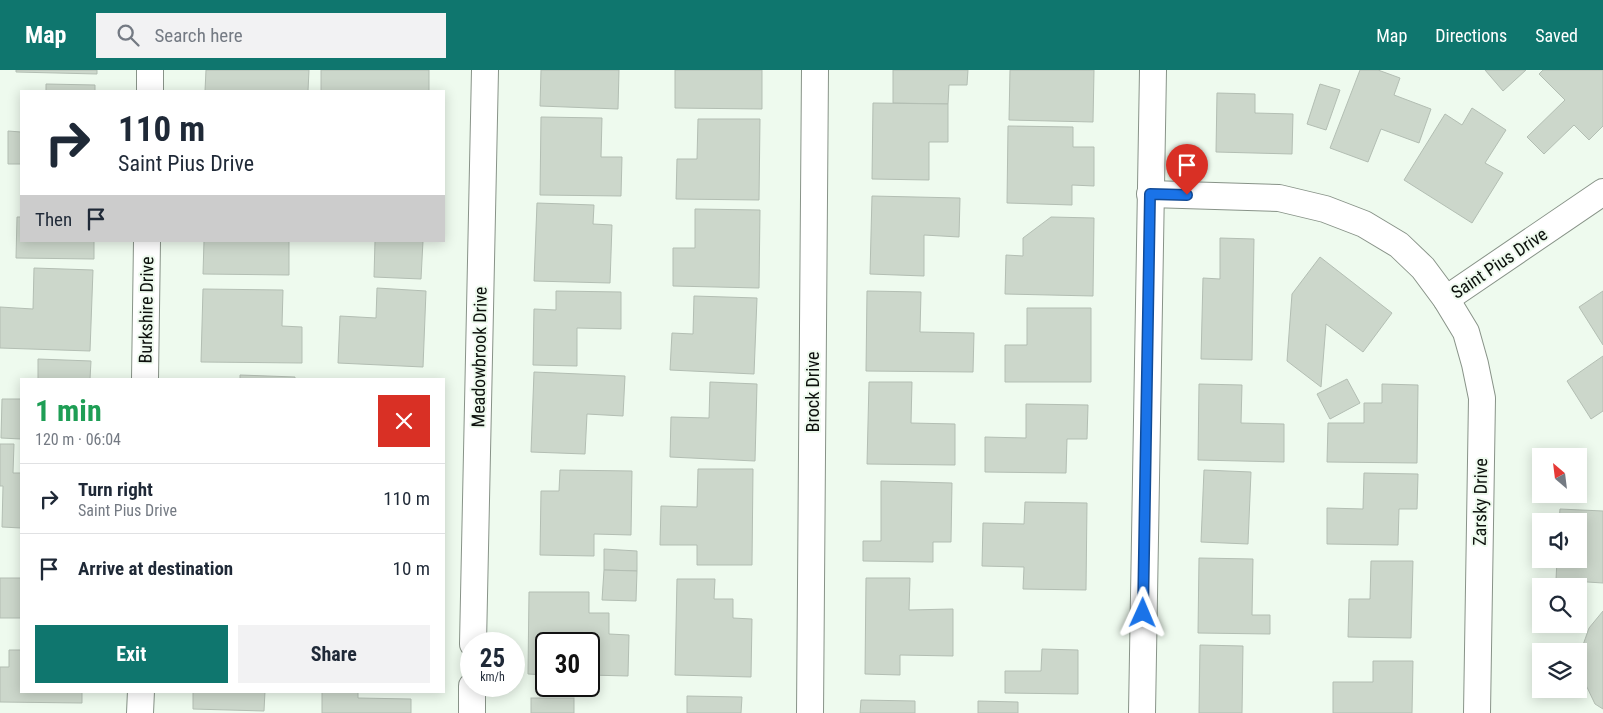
<!DOCTYPE html>
<meta charset="utf-8">
<style>
:root{--surface:#fff;--page:#f2f2f3;--text:#1f2937;--muted:#747a83;--line:#e0e1e3;--accent:#0f766e}
body{margin:0;font-family:"Roboto Condensed",sans-serif;background:var(--page);color:var(--text);height:100vh;display:flex;flex-direction:column;font-size:19px;white-space:nowrap}
*{box-sizing:border-box;margin:0}
p{font-size:16px;color:var(--muted)}
.icon{flex:none;width:28px;height:28px;fill:none;stroke:currentColor;stroke-width:2;stroke-linecap:round;stroke-linejoin:round}
.map{position:relative;flex:1;overflow:hidden}
.details{position:absolute;left:20px;top:308px;width:425px;height:315px;display:flex;flex-direction:column;background:var(--surface);border-radius:0px;box-shadow:0 2px 12px #0003}
.details>*{flex:none}
.hud{position:absolute;left:20px;top:20px;width:425px;height:152px;border-radius:0px;box-shadow:0 2px 12px #0003;background:#fff;color:var(--text);overflow:hidden}
.needle{width:32px;rotate:332deg}
.fabs{position:absolute;left:1532px;top:378px;display:grid;gap:10px}
.fabs a{display:grid;place-items:center;width:55px;height:55px;border-radius:0px;background:var(--surface);box-shadow:0 2px 12px #0003;font-size:25px}
.speed{position:absolute;left:460px;top:562px;display:flex;gap:10px;font-size:25px;font-weight:700;text-align:center}
.speed>*{display:grid;place-content:center;width:65px;height:65px;border-radius:50%;background:var(--surface);box-shadow:0 2px 12px #0003;line-height:1}
.speed small{font-size:12px;font-weight:400}
.speed .limit{border:2px solid #111;border-radius:8px;background:#fff;color:#111}
.pin{position:absolute;display:grid;place-items:center;width:42px;height:42px;color:#fff;margin:-51px -21px;border-radius:50% 50% 50% 0;rotate:-45deg;box-shadow:0 0 5px #0007}
.pin .icon{rotate:45deg}
.me{position:absolute;width:55px;margin:-28px;rotate:1deg;stroke-linejoin:round;filter:drop-shadow(0 0 4px #0008)}
.turn{display:flex;align-items:center;gap:18px;height:105px;padding:0 15px;font-size:22px}
.turn .icon{width:65px;height:65px;stroke-width:2.5}
.turn b{display:block;font-size:35px;line-height:42px}
.then{display:flex;align-items:center;height:48px;padding:0 15px;background:#0003;gap:10px;font-size:19px}
.round{display:grid;place-items:center;flex:none;width:52px;height:52px;border-radius:0px;background:var(--page)}
.summary{display:flex;align-items:center;justify-content:space-between;height:85px;padding:0 15px}
h1{font-size:30px;font-weight:700;line-height:38px;color:#1e9e55}
.primary-button{display:flex;gap:10px;margin-top:auto;padding:10px 15px}
.primary-button a{flex:1;height:58px;border-radius:0px;background:var(--accent);color:#fff;font-size:20px;font-weight:700;line-height:58px;text-align:center}
.primary-button a+a{background:var(--page);color:var(--text)}
ul{padding:0;list-style:none}
li{display:flex;align-items:center;gap:15px;height:70px;padding:0 15px;border-top:1px solid var(--line)}
li div{flex:1}
li b{display:block;font-size:19px}
li em{font-style:normal}
header{display:flex;align-items:center;gap:30px;box-sizing:border-box;height:70px;padding:0 25px;background:var(--accent);color:#fff}
header strong{font-size:24px}
nav{display:flex;gap:28px;margin-inline-start:auto;font-size:18px}
.search{width:350px;height:45px;background:var(--page);display:flex;align-items:center;gap:12px;box-sizing:border-box;padding:0 18px;border-radius:0px;color:var(--muted);font-size:19px}
.map>svg:first-child{display:block}
.building{fill:#ccd7cb;stroke:#b3beb3}
.lines{fill:none;stroke-linecap:round;stroke-linejoin:round}
.minor-casing{stroke:#889388;stroke-width:28}
.minor{stroke:#fff;stroke-width:26}
.route-casing{stroke:#114b97;stroke-width:12}
.route{stroke:#1a73e8;stroke-width:9}
.labels{text-anchor:middle;dominant-baseline:central;stroke-width:4;stroke-linejoin:round;paint-order:stroke}
.street-label{font-size:18px;fill:#0c100c;stroke:#eefaee}
</style>
<header>
<strong>Map</strong>
<div class="search"><svg class="icon" aria-label="search" viewBox="0 0 24 24"><circle cx="10" cy="10" r="6"/><path d="M15 15l6 6"/></svg>Search here</div>
<nav><a>Map</a><a>Directions</a><a>Saved</a></nav>
</header>
<div class="map">
<svg width="1603" height="643" viewBox="0 0 1603 643">
<rect width="100%" height="100%" fill="#eefaee"/>
<g class="building">
<polygon points="16,0 97,0 97,4 16,2"/>
<polygon points="206,0 309,0 308,21 205,21"/>
<rect x="321" y="0" width="108" height="21"/>
<polygon points="541,0 619,0 618,39 540,36"/>
<polygon points="675,0 762,0 762,39 675,38"/>
<polygon points="893,0 968,0 967,15 949,15 948,34 893,33"/>
<polygon points="1010,0 1094,0 1093,52 1009,50"/>
<polygon points="1360,0 1378,0 1400,8 1394,25 1431,39 1419,73 1381,59 1368,92 1330,78"/>
<polygon points="1485,0 1526,0 1503,21"/>
<polygon points="1543,0 1603,0 1603,56 1589,70 1574,55 1544,84 1527,67 1565,30 1539,4"/>
<polygon points="46,14 95,15 95,21 46,21"/>
<polygon points="1320,14 1340,20 1326,60 1307,54"/>
<polygon points="1217,23 1255,24 1255,43 1293,44 1292,84 1216,82"/>
<polygon points="873,33 948,34 948,72 929,72 929,110 872,109"/>
<polygon points="1472,38 1506,60 1485,93 1503,103 1472,153 1404,110 1445,44 1462,55"/>
<polygon points="541,47 602,48 601,87 622,87 621,126 540,125"/>
<polygon points="698,49 760,49 759,130 676,129 677,89 697,89"/>
<polygon points="1008,56 1073,57 1073,77 1094,77 1094,116 1072,115 1072,135 1007,133"/>
<polygon points="8,61 21,62 21,94 8,94"/>
<polygon points="872,126 960,128 959,167 924,165 924,206 870,204"/>
<polygon points="537,133 594,135 593,154 612,155 610,213 534,211"/>
<polygon points="695,139 760,140 759,218 673,216 673,178 695,178"/>
<polygon points="17,147 21,147 21,171 94,171 94,189 16,188"/>
<polygon points="1051,147 1094,148 1093,226 1005,224 1006,185 1023,186 1023,168"/>
<polygon points="1220,168 1254,169 1252,290 1201,289 1203,208 1220,209"/>
<polygon points="204,171 289,171 289,205 203,204"/>
<polygon points="375,171 423,171 421,209 374,207"/>
<polygon points="1320,187 1392,243 1363,282 1326,254 1321,317 1287,291 1292,224"/>
<polygon points="34,198 93,200 90,281 0,278 0,237 33,239"/>
<polygon points="377,218 426,221 423,297 338,293 340,246 376,248"/>
<polygon points="203,219 283,220 282,256 302,257 302,293 201,292"/>
<polygon points="556,221 621,222 621,259 577,258 577,296 533,295 534,239 556,240"/>
<polygon points="867,221 921,222 920,262 974,263 973,302 866,301"/>
<polygon points="1603,221 1603,275 1579,237"/>
<polygon points="694,226 757,228 754,304 670,300 672,263 693,264"/>
<polygon points="1027,238 1091,238 1091,312 1005,312 1005,275 1027,275"/>
<polygon points="1603,286 1603,341 1591,349 1567,311"/>
<polygon points="38,289 91,291 90,309 38,309"/>
<polygon points="534,302 625,306 623,346 587,344 585,384 531,382"/>
<polygon points="240,305 295,307 295,309 240,309"/>
<polygon points="1347,309 1360,333 1330,349 1317,324"/>
<polygon points="710,312 757,314 755,391 670,387 671,347 709,348"/>
<polygon points="869,312 912,312 911,353 955,354 955,395 867,394"/>
<polygon points="1199,314 1242,315 1241,353 1284,354 1284,392 1198,390"/>
<polygon points="1382,314 1418,315 1417,393 1327,392 1328,353 1364,353 1364,333 1382,333"/>
<polygon points="2,329 21,329 21,369 1,368"/>
<polygon points="1026,334 1088,335 1087,369 1067,369 1066,403 985,402 985,367 1026,368"/>
<polygon points="0,374 14,374 13,403 21,403 21,458 2,457 3,416 0,416"/>
<polygon points="698,399 753,399 752,495 697,495 697,475 660,475 661,436 697,437"/>
<polygon points="560,400 632,401 631,465 594,464 594,486 540,485 541,421 559,421"/>
<polygon points="1204,400 1251,402 1248,474 1201,472"/>
<polygon points="1364,403 1418,404 1417,439 1399,439 1398,475 1327,474 1327,438 1363,439"/>
<polygon points="881,411 952,413 951,472 933,472 933,492 863,491 863,471 881,471"/>
<polygon points="1025,432 1087,433 1086,520 1023,519 1024,497 982,496 983,453 1024,454"/>
<polygon points="1560,439 1603,441 1603,513 1556,510 1557,489 1579,489 1579,451 1559,451"/>
<polygon points="604,479 637,481 637,501 604,500"/>
<polygon points="1199,488 1253,489 1252,545 1270,545 1270,564 1198,563"/>
<polygon points="1371,491 1413,491 1411,568 1348,567 1349,529 1370,529"/>
<polygon points="604,500 637,501 636,531 602,530"/>
<rect x="0" y="508" width="21" height="40"/>
<polygon points="866,508 910,508 909,540 953,539 953,586 900,585 900,605 865,604"/>
<polygon points="677,509 715,509 714,529 733,529 733,548 752,549 751,607 675,605"/>
<polygon points="529,522 589,522 589,543 609,543 609,564 629,565 628,606 589,605 589,574 546,574 546,605 528,604"/>
<polygon points="1603,541 1603,639 1595,634 1585,613 1583,575 1589,558"/>
<polygon points="1200,575 1243,576 1242,643 1199,643"/>
<polygon points="1042,579 1078,580 1078,624 1005,623 1005,601 1041,601"/>
<polygon points="9,580 21,580 21,621 82,621 82,633 0,632 0,597 9,597"/>
<polygon points="1373,591 1413,591 1412,643 1333,643 1333,612 1373,612"/>
<polygon points="193,621 265,621 264,641 193,639"/>
<polygon points="322,621 358,621 358,628 411,629 411,643 322,643"/>
<polygon points="687,626 742,627 741,643 687,643"/>
<rect x="531" y="628" width="43" height="15"/>
<polygon points="861,630 915,631 915,643 860,643"/>
<polygon points="978,631 1018,632 1018,643 978,643"/>
</g>
<g class="lines">
<defs>
<g id="minor">
<polyline points="150,21 150,0"/>
<polyline points="1150,124 1279,128 1325,139 1364,154 1399,175 1423,198 1446,229 1466,262 1475,294 1482,328 1477,643"/>
<polyline points="1446,229 1603,122"/>
<polyline points="145,309 147,171"/>
<polyline points="473,574 485,0"/>
<polyline points="140,643 141,621"/>
<polyline points="472,643 472,616"/>
<polyline points="810,643 815,0"/>
<polyline points="1142,643 1153,0"/>
</g>
</defs>
<use href="#minor" class="minor-casing"/>
<use href="#minor" class="minor"/>
</g>
<g class="lines">
<defs>
<polyline id="route" points="1143,543 1150,124 1187,125"/>
</defs>
<use href="#route" class="route-casing"/>
<use href="#route" class="route"/>
</g>
<g class="labels">
<g class="street-label">
<text transform="translate(1499 193) rotate(-34)">Saint Pius Drive</text>
<text transform="translate(146 240) rotate(-89)">Burkshire Drive</text>
<text transform="translate(479 287) rotate(-89)">Meadowbrook Drive</text>
<text transform="translate(812 322) rotate(-90)">Brock Drive</text>
<text transform="translate(1480 432) rotate(-89)">Zarsky Drive</text>
</g>
</g>
</svg>
<div class="fabs">
<a><svg class="needle" viewBox="-14 -14 28 28"><path d="M0-13l5 13h-10z" fill="#e53935"/><path d="M0 13l5-13h-10z" fill="#747a83"/></svg></a>
<a><svg class="icon" aria-label="sound" viewBox="0 0 24 24"><path d="M4 9h4l5-4v14l-5-4H4zM17 9q2 3 0 6"/></svg></a>
<a><svg class="icon" aria-label="search" viewBox="0 0 24 24"><circle cx="10" cy="10" r="6"/><path d="M15 15l6 6"/></svg></a>
<a><svg class="icon" aria-label="layers" viewBox="0 0 24 24"><path d="M12 4l9 5-9 5-9-5zM3 14l9 5 9-5"/></svg></a>
</div>
<div class="speed"><div>25<small>km/h</small></div><div class="limit">30</div></div>
<div class="pin" style="left:1187px;top:125px;background:#d93025"><svg class="icon" aria-label="arrive" viewBox="0 0 24 24"><path d="M6 21V4h12l-3 4 3 4H6"/></svg></div>
<svg class="me" style="left:1143px;top:543px" viewBox="-20 -20 40 40"><path d="M0-17L14 15 0 8-14 15z" fill="#1a73e8" stroke="#fff" stroke-width="4"/></svg>
<div class="hud">
<div class="turn"><svg class="icon" aria-label="right" viewBox="0 0 24 24"><path d="M7 20v-9h11M14 6l5 5-5 5"/></svg><div><b>110 m</b>Saint Pius Drive</div></div>
<div class="then">Then<svg class="icon" aria-label="arrive" viewBox="0 0 24 24"><path d="M6 21V4h12l-3 4 3 4H6"/></svg></div>
</div>
<section class="details">
<div class="summary"><div><h1>1 min</h1><p>120 m · 06:04</p></div><a class="round" style="background:#d93025;color:#fff"><svg class="icon" aria-label="close" viewBox="0 0 24 24"><path d="M6 6l12 12M18 6L6 18"/></svg></a></div>
<ul>
<li><svg class="icon" aria-label="right" viewBox="0 0 24 24"><path d="M7 20v-9h11M14 6l5 5-5 5"/></svg><div><b>Turn right</b><p>Saint Pius Drive</p></div><em>110 m</em></li>
<li><svg class="icon" aria-label="arrive" viewBox="0 0 24 24"><path d="M6 21V4h12l-3 4 3 4H6"/></svg><div><b>Arrive at destination</b></div><em>10 m</em></li>
</ul>
<div class="primary-button"><a>Exit</a><a>Share</a></div>
</section>
</div>
